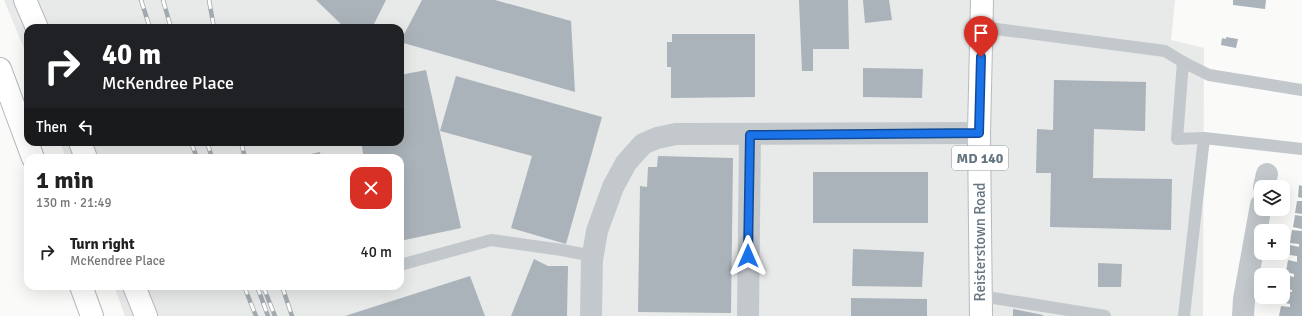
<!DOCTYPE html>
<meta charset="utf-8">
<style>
:root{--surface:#fff;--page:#f6f6f6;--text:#222;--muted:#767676}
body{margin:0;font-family:Signika,sans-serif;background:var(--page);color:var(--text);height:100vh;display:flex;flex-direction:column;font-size:15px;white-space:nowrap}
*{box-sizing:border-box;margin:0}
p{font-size:13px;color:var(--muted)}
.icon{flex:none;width:22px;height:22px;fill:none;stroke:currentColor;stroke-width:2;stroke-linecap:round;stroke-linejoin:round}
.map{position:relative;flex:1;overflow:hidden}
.drawer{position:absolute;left:24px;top:154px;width:380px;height:136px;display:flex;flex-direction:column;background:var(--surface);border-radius:12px;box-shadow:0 4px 16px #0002}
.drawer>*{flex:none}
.banner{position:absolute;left:24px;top:24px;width:380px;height:122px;border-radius:12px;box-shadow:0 4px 16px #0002;background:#202124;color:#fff;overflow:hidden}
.fabs{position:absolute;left:1254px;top:180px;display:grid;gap:8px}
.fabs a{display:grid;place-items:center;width:36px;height:36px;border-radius:8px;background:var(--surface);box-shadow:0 4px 16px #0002;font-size:20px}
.pin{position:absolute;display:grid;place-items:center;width:34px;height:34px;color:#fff;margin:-41px -17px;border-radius:50% 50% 50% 0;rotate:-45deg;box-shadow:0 0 4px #0007}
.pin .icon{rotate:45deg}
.me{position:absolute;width:44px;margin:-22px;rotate:0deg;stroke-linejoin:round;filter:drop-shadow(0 0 3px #0008)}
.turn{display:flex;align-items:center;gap:14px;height:84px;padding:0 12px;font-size:18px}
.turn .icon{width:52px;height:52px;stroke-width:2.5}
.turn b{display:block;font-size:28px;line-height:34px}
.then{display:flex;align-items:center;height:38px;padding:0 12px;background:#0003;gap:8px;font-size:15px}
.round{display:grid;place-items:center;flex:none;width:42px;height:42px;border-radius:12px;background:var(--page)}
.overview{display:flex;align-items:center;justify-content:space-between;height:68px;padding:0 12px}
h1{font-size:24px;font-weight:700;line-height:30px}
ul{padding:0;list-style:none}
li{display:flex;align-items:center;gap:12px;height:60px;padding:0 12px}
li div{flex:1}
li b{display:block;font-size:15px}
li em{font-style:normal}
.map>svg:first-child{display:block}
.built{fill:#e8e9e9}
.building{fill:#aab3b9}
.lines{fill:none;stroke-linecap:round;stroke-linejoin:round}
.primary-casing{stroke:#b5babe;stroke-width:24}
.lane{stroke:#c3c8cc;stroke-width:12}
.street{stroke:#c3c8cc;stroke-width:22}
.primary{stroke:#fff;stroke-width:22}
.rail-casing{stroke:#a2aab0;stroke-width:4.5}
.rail{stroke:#fff;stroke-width:3;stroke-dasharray:9;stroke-linecap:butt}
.route-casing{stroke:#114b97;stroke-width:10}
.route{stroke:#1a73e8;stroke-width:7}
.labels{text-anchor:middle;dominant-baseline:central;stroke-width:4;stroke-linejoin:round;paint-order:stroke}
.shield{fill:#fff;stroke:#939fa8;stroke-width:1}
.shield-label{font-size:14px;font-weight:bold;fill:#657683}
.street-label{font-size:15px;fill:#657683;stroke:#fff}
</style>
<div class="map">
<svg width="1302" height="316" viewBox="0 0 1302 316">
<rect width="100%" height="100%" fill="#fafaf8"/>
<polygon class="built" points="4,0 1175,0 1171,40 1204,48 1203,316 125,316 114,286 400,286 400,158 66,158 60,142 400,142 400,28 28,28 28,58"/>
<g class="building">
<polygon points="316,0 386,0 372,28 345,28"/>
<polygon points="422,0 495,0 571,21 575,92 400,42"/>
<polygon points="799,0 848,0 849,49 813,49 813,71 802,71"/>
<polygon points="863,0 889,0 892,20 865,23"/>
<polygon points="1233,0 1266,0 1265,9 1233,5"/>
<polygon points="672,34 755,34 755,97 671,98 671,67 667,67 667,42 672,42"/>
<polygon points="1226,37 1238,39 1236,48 1221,45 1222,38 1226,39"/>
<polygon points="863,68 923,69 922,98 863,97"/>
<polygon points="426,70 461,228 400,241 400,158 364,158 361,142 400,142 400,75"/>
<polygon points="456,76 602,117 566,244 511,228 532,156 440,131"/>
<polygon points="1054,80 1146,82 1145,131 1094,129 1093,178 1172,179 1171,230 1050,227 1051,173 1036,173 1037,129 1053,130"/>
<polygon points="320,152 321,158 297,158 297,157"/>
<polygon points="658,156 733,158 731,313 638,312 640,186 647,187 648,167 657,167"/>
<rect x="813" y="172" width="115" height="51"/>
<polygon points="1299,185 1302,186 1302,198 1298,197"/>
<polygon points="1297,201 1302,201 1302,214 1295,213"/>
<polygon points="1295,215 1302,216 1302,229 1293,227"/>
<polygon points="1292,230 1302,231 1302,316 1279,316 1281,306 1290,307 1290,304 1281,302 1283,291 1292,292 1292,290 1283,288 1285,275 1294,277 1294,274 1286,272 1288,260 1297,262 1297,256 1289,255 1290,245 1299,247 1299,244 1290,243"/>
<polygon points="853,249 924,252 922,287 852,286"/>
<polygon points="534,259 548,266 568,266 567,316 511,316"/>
<polygon points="1098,263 1122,264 1121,287 1098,287"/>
<polygon points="470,276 485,316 345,316"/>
<polygon points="851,298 927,299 927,316 851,316"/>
<polygon points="1013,309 1043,315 1043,316 1013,316"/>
</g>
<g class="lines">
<defs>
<g id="primary">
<polyline points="25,0 37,28"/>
<polyline points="0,69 33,158"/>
<polyline points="80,142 86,158"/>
<polyline points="81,286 92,316"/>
<polyline points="134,286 146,316"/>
<polyline points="981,316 979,133 982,0"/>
</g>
</defs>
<use href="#primary" class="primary-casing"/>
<g class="lane">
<polyline points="981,27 1165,51 1183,62 1209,75 1302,90"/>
<polyline points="1183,62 1177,139 1204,138 1302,149"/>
<polyline points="400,265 491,240 562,250 593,256"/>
<polyline points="981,296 1105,316"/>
<polyline points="1184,316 1204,138"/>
</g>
<g class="street">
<polyline points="1264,187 1267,174"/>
<polyline points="591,316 592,260 597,231 613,187 626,163 643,144 657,138 676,134 979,133"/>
<polyline points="748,316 750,135"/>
<polyline points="1243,316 1244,299 1261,205"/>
</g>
<use href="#primary" class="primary"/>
<defs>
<g id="rail">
<polyline points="141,0 150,28"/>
<polyline points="163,0 171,28"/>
<polyline points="209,0 214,28"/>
<polyline points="191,142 197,158"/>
<polyline points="207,142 212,158"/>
<polyline points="241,142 245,158"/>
<polyline points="244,286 256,316"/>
<polyline points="257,286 268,316"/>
<polyline points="263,286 275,316"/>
<polyline points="282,286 292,316"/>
</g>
</defs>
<use href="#rail" class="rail-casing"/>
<use href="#rail" class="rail"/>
</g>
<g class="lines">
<defs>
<polyline id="route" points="748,256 750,135 979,133 981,57"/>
</defs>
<use href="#route" class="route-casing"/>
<use href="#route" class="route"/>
</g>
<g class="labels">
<rect class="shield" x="952" y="146" width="56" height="24" rx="3"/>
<g class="shield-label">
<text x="980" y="158">MD 140</text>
</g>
<g class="street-label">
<text transform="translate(980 242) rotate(-90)">Reisterstown Road</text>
</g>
</g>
</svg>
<div class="fabs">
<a><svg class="icon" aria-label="layers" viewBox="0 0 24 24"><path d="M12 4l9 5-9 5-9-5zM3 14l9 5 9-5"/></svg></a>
<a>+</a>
<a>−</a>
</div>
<div class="pin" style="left:981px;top:57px;background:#d93025"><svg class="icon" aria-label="arrive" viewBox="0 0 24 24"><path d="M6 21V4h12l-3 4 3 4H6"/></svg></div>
<svg class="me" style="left:748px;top:256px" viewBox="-20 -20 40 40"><path d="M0-17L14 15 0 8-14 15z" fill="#1a73e8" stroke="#fff" stroke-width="4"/></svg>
<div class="banner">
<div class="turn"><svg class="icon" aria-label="right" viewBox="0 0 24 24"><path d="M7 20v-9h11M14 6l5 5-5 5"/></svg><div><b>40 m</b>McKendree Place</div></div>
<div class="then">Then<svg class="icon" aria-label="left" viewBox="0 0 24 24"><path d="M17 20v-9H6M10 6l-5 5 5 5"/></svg></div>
</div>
<section class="drawer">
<div class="overview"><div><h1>1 min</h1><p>130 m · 21:49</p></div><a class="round" style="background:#d93025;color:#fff"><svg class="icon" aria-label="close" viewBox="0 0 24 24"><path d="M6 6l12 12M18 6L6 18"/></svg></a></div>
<ul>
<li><svg class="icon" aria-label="right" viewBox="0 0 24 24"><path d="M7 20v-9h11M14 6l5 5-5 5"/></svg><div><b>Turn right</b><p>McKendree Place</p></div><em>40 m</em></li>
</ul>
</section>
</div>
